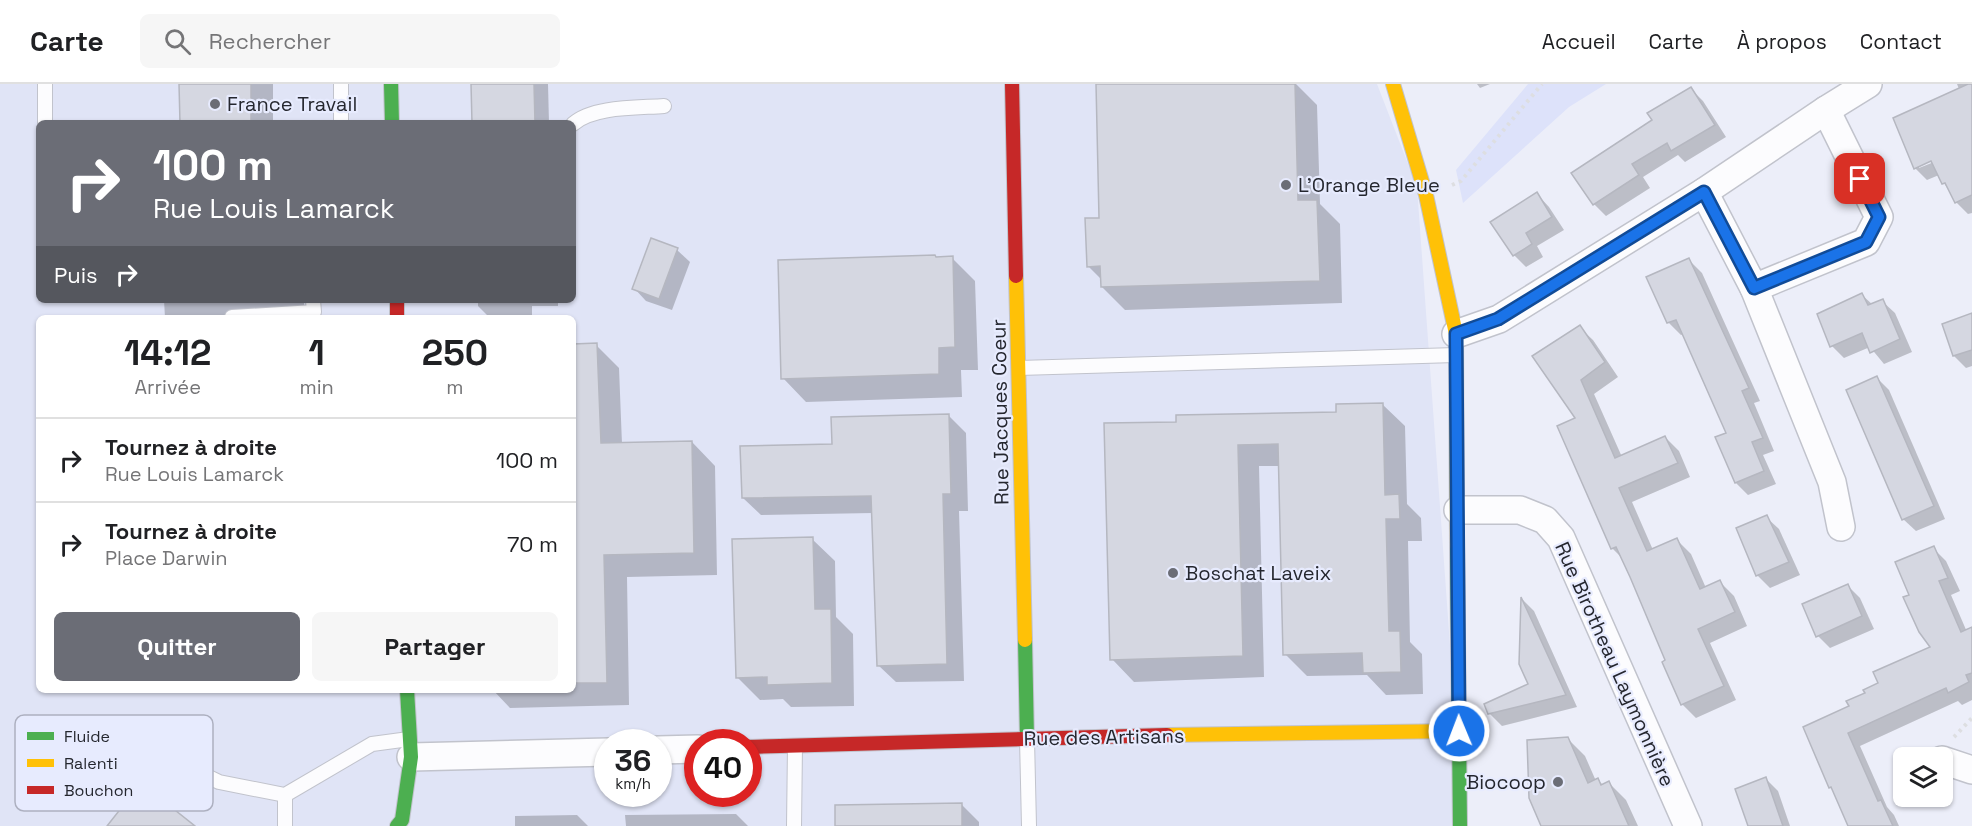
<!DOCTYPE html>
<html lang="fr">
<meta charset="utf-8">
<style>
:root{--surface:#fff;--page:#f6f6f6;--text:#202124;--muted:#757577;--line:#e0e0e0;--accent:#6b6d76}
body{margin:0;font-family:"Space Grotesk",sans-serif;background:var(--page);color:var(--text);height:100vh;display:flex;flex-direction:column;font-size:22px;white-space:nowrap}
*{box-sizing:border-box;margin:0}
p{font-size:20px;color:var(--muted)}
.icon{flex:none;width:33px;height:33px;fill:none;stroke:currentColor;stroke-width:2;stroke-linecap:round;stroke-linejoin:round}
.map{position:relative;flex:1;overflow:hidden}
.panel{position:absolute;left:36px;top:231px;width:540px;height:378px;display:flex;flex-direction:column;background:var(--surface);border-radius:9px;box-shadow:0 2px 4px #0004}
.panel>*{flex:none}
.guide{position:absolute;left:36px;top:36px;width:540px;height:183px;border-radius:9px;box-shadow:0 2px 4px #0004;background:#6b6d76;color:#fff;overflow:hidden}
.tools{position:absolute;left:1893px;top:663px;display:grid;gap:12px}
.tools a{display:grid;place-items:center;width:60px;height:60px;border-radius:9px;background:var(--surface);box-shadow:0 2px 4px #0004;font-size:30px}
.speed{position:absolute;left:594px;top:645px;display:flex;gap:12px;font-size:30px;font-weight:700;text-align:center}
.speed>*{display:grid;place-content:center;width:78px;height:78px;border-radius:50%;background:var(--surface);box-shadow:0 2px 4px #0004;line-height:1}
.speed small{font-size:15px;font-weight:400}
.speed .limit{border:9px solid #d22;background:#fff;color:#111}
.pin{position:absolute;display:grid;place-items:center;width:51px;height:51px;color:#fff;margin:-26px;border-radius:12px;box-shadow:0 3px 9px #0006}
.me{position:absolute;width:66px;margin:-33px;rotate:359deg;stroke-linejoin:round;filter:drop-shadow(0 0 4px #0008)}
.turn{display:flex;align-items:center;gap:21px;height:126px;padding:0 18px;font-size:27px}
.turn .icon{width:78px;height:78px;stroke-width:2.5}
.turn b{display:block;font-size:42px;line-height:51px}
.then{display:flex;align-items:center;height:57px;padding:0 18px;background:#0003;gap:12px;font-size:22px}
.eta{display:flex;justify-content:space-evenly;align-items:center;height:102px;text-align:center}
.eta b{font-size:36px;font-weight:700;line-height:42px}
.action{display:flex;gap:12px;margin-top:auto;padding:12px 18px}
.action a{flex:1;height:69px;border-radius:9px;background:var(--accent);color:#fff;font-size:24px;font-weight:700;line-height:69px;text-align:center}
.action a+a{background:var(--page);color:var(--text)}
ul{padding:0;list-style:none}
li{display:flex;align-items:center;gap:18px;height:84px;padding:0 18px;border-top:2px solid var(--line)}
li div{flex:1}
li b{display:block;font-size:22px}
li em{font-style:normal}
header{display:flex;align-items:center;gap:36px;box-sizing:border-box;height:84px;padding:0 30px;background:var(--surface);border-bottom:2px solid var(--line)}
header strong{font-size:28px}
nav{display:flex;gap:33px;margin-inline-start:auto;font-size:21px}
.search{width:420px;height:54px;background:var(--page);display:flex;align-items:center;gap:15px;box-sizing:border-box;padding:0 21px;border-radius:9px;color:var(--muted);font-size:22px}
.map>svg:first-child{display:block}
.built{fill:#e0e4f6;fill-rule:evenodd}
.green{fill:#dde2fa}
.shadow{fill:#0003;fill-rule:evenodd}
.building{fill:#d5d7e1;stroke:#b5b7c0;stroke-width:1.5}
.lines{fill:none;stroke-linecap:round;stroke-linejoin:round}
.lane-casing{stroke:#c1c3cc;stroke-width:16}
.street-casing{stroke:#c1c3cc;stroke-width:30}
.fast-casing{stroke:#c1c3cc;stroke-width:16}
.slow-casing{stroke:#c1c3cc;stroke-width:16}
.jam-casing{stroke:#c1c3cc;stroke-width:16}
.path{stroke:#dddee1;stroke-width:4;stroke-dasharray:3 4.5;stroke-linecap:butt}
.lane{stroke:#fcfcfe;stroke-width:14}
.street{stroke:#fcfcfe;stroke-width:27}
.fast{stroke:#4caf50;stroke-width:14}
.slow{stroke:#ffc107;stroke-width:14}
.jam{stroke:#c62828;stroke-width:14}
.route-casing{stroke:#114b97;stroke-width:15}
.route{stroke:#1a73e8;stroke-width:10}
.poi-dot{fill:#6b6d76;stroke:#e7ebfe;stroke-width:2}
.labels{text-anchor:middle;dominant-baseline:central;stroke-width:4.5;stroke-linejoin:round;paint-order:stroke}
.poi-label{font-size:20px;fill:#25272f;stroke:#e7ebfe;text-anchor:start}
.street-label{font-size:20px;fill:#25272f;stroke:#e7ebfe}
.key{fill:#e7ebfe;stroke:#adb0c0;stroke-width:1.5}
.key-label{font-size:16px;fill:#25272f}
</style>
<header>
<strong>Carte</strong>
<div class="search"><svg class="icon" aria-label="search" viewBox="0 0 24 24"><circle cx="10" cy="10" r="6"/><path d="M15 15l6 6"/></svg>Rechercher</div>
<nav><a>Accueil</a><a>Carte</a><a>À propos</a><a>Contact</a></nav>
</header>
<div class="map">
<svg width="1972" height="742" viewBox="0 0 1972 742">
<rect width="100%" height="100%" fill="#eceef9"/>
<path class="built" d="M 0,0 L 1377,0 L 1417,103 L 1463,742 L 0,742 ZM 39,39 L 573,39 L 573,216 L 39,216 ZM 39,234 L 573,234 L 573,606 L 39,606 ZM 608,658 L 658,658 L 658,710 L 608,710 ZM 698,658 L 748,658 L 748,710 L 698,710 Z"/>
<polygon class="green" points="1528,0 1606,0 1569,23 1463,119 1456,86"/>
<g class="shadow">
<polygon points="180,0 273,0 273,39 181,39"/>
<polygon points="472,0 548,0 549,39 473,39"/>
<polygon points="1098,0 1296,0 1317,21 1320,120 1340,140 1342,219 1125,226 1102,203 1102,196 1088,182 1101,135"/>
<polygon points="1477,0 1490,0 1480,4"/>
<path d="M 1957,0 L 1972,0 L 1972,129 L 1968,130 L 1956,118 L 1939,91 L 1927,96 L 1915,84 L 1959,5 ZM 1937,73 L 1939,76 L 1919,84 L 1919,81 Z"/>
<polygon points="1691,5 1703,17 1726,53 1685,78 1678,71 1643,93 1650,104 1606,132 1594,120 1654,37"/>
<polygon points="1537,110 1549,123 1564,146 1537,162 1543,173 1526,183 1514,171"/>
<polygon points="677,166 690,178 672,226 646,217 634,204"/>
<polygon points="952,174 975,197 978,286 961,286 962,313 806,318 783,294"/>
<polygon points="1689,176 1702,189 1760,317 1754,319 1774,367 1763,371 1776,400 1748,411 1736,399 1728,349 1684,250 1681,251 1669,239 1648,193"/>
<polygon points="1862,211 1873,221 1882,217 1895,229 1912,268 1884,280 1870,263 1844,274 1832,262"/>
<polygon points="164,216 304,216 304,224 240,225 240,234 165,234"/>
<polygon points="478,216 558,216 558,222 532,222 532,234 490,234 478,222"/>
<polygon points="1972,231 1972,282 1966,284 1954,272"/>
<polygon points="1579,243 1593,256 1618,293 1594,310 1622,373 1665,353 1679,367 1690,393 1632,418 1653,466 1677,456 1691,470 1706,504 1720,498 1734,512 1747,542 1710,559 1736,616 1696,634 1682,620 1667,577 1623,475 1612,464 1577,335"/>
<polygon points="596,261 619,284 622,360 692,358 715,382 717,491 627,493 629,621 510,624 493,606 573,606 573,262"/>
<polygon points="1877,294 1889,306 1945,435 1916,447 1903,435"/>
<polygon points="1382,320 1405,342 1407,420 1421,434 1422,457 1408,457 1410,558 1422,570 1423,610 1386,611 1367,591 1307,592 1285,570 1280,382 1259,382 1264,593 1134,598 1112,575 1177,339 1337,329"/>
<polygon points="949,332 966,349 968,427 959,427 964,597 896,598 878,581 873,429 761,431 743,414 834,362"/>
<polygon points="1766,433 1779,445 1800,491 1770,504 1757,491"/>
<polygon points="812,455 835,477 836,533 853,550 854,622 791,623 783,615 760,616 738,594"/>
<polygon points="1933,464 1946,477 1960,507 1951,511 1967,548 1972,545 1972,616 1962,621 1958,617 1860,662 1887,723 1894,731 1899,742 1850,742 1805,643 1851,623 1880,599 1933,563 1911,511"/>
<polygon points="1848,502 1860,514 1874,545 1830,564 1818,552"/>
<polygon points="1523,516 1534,527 1577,623 1502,642 1489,629 1530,600 1521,580"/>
<polygon points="1567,654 1585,672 1596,697 1598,696 1603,701 1609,699 1626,716 1638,742 1543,742"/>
<polygon points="1766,695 1778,707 1790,742 1750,742"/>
<polygon points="961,720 979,738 979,742 837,742"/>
<polygon points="736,730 748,742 626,742 625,731"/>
<polygon points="577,731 588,742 515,742 515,732"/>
</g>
<g class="building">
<polygon points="179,0 251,0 251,39 180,39"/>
<polygon points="471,0 534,0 535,39 472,39"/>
<polygon points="1096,0 1295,0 1298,116 1317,116 1320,197 1101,203 1100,182 1087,183 1085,134 1099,134"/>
<polygon points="1968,0 1972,0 1972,111 1955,119 1945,99 1942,100 1931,77 1914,85 1893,34"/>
<polygon points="1691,3 1715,41 1671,67 1667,59 1632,80 1639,91 1593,121 1571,89 1652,36 1647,29"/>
<polygon points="1537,108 1552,133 1526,149 1532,160 1513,172 1490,138"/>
<polygon points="651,154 678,164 659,215 632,205"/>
<polygon points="935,171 936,173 953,172 955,263 939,264 939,290 781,295 778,176"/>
<polygon points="1689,174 1749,304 1742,307 1763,354 1752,358 1764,387 1735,399 1715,353 1726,349 1676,236 1667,239 1646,193"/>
<polygon points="1862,209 1868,221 1883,215 1900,255 1870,269 1862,249 1830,263 1817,230"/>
<polygon points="1972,229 1972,266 1953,272 1942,240"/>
<polygon points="1580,241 1605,278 1581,296 1615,374 1665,352 1678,379 1619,404 1647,467 1677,454 1700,505 1720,496 1735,528 1698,545 1724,602 1681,621 1662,578 1665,576 1630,493 1616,463 1611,465 1557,342 1575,334 1532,272"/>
<polygon points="597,259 601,359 692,357 694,469 604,471 607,599 573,599 573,260"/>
<polygon points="1877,292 1934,422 1902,436 1846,306"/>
<polygon points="1383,319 1385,411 1399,410 1400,435 1386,435 1389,547 1400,547 1401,588 1363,589 1362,569 1283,571 1278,360 1238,361 1243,572 1110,576 1104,339 1176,338 1176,331 1336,328 1336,320"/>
<polygon points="949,330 951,410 943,410 947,580 877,582 871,412 742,414 740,362 832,360 831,333"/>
<polygon points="1767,431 1789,478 1756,492 1736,444"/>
<polygon points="813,453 815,525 831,525 832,599 767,601 767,593 736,594 732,455"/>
<polygon points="1934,462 1948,494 1939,497 1961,548 1972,543 1972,589 1966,591 1969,598 1948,609 1946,604 1848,649 1878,717 1881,716 1893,742 1848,742 1831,703 1829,704 1803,643 1849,622 1846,617 1865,609 1863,606 1878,599 1873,588 1930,563 1919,548 1903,513 1909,511 1895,478"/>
<polygon points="1848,500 1862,532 1816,553 1802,520"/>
<polygon points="1521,513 1566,611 1488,630 1484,620 1528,600 1519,580"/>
<polygon points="1568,653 1588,699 1598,694 1601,701 1609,697 1629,742 1541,742 1529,714 1527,656"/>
<polygon points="1766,693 1783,742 1748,742 1735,705"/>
<polygon points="141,699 195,742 107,742"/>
<polygon points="962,719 962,742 835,742 835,721"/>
</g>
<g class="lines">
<defs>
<g id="lane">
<polyline points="45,0 45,39"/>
<polyline points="341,0 341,39"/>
<path d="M 573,40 C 593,22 638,24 664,22"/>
<polyline points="232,233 314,228 313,216"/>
<polyline points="1019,284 1456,271"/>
<polyline points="1027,655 1029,742"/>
<polyline points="157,668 219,698 285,711 372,660 409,655"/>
<polyline points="285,742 285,711"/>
<polyline points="794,742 795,662"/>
</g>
<g id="street">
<polyline points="1704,108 1754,204 1866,158 1879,133 1826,26"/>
<polyline points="1754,204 1832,398 1841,443"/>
<polyline points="1456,250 1499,235 1704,108 1826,26 1868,0"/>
<polyline points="1458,426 1520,426 1545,436 1561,454 1688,742"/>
<polyline points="658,666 698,665"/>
<polyline points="411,673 608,668"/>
<polyline points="1942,676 1972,686"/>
</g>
<g id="fast">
<polyline points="391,0 392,39"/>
<polyline points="1457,461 1460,742"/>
<polyline points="1025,556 1027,655"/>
<polyline points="397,742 402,736 411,673 407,606"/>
</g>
<g id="slow">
<polyline points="1393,0 1426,111 1456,250 1457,461"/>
<polyline points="1016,192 1025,556"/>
<polyline points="1167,651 1459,647"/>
</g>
<g id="jam">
<polyline points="1012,0 1016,192"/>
<polyline points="397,216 397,234"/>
<polyline points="748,663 1167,651"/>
</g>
</defs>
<use href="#lane" class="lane-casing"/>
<use href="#street" class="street-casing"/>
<use href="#fast" class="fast-casing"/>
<use href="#slow" class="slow-casing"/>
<use href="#jam" class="jam-casing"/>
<g class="path">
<polyline points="1452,101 1461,97 1542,0"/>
<polyline points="1954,653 1972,634"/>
</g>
<use href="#lane" class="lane"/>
<use href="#street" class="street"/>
<use href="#fast" class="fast"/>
<use href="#slow" class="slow"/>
<use href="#jam" class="jam"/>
</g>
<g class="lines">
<defs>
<polyline id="route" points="1459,647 1456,250 1498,235 1704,108 1754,204 1866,158 1879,133 1860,95"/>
</defs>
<use href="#route" class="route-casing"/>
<use href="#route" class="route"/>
</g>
<g class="poi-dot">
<circle cx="215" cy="20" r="6"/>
<circle cx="1286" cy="101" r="6"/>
<circle cx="1173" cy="489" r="6"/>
<circle cx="1558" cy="698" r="6"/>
</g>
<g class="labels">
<g class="poi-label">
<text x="227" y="20">France Travail</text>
<text x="1298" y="101">L'Orange Bleue</text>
<text x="1185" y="489">Boschat Laveix</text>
<text x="1546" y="698" text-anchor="end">Biocoop</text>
</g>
<g class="street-label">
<text transform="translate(1000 328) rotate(-91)">Rue Jacques Coeur</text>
<text transform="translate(1615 580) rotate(66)">Rue Birotheau Laymonnière</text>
<text transform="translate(1104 653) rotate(-1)">Rue des Artisans</text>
</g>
</g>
<rect x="15" y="631" width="198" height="96" rx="9" class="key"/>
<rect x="27" y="648" width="27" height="8" fill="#4caf50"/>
<rect x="27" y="675" width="27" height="8" fill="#ffc107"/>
<rect x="27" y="702" width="27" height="8" fill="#c62828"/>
<g class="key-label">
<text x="64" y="658">Fluide</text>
<text x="64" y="685">Ralenti</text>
<text x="64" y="712">Bouchon</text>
</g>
</svg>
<div class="tools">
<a><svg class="icon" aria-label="layers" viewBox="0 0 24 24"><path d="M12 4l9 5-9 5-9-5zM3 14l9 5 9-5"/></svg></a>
</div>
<div class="speed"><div>36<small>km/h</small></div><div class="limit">40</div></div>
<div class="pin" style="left:1860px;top:95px;background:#d93025"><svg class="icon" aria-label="arrive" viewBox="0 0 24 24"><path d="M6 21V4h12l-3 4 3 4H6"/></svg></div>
<svg class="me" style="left:1459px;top:647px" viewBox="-20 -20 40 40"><circle r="17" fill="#1a73e8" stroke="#fff" stroke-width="3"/><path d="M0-11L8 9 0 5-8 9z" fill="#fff"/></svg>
<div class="guide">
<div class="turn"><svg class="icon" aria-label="right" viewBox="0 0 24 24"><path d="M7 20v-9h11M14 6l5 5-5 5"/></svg><div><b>100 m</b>Rue Louis Lamarck</div></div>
<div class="then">Puis<svg class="icon" aria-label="right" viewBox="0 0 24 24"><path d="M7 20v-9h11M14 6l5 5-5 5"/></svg></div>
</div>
<section class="panel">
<div class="eta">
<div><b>14:12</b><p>Arrivée</p></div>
<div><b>1</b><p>min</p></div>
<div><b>250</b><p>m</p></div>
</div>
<ul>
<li><svg class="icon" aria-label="right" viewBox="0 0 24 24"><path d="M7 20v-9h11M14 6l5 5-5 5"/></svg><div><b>Tournez à droite</b><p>Rue Louis Lamarck</p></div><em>100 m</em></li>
<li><svg class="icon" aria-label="right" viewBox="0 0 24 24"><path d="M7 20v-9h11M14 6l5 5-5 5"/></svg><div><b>Tournez à droite</b><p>Place Darwin</p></div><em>70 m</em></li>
</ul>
<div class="action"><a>Quitter</a><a>Partager</a></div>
</section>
</div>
